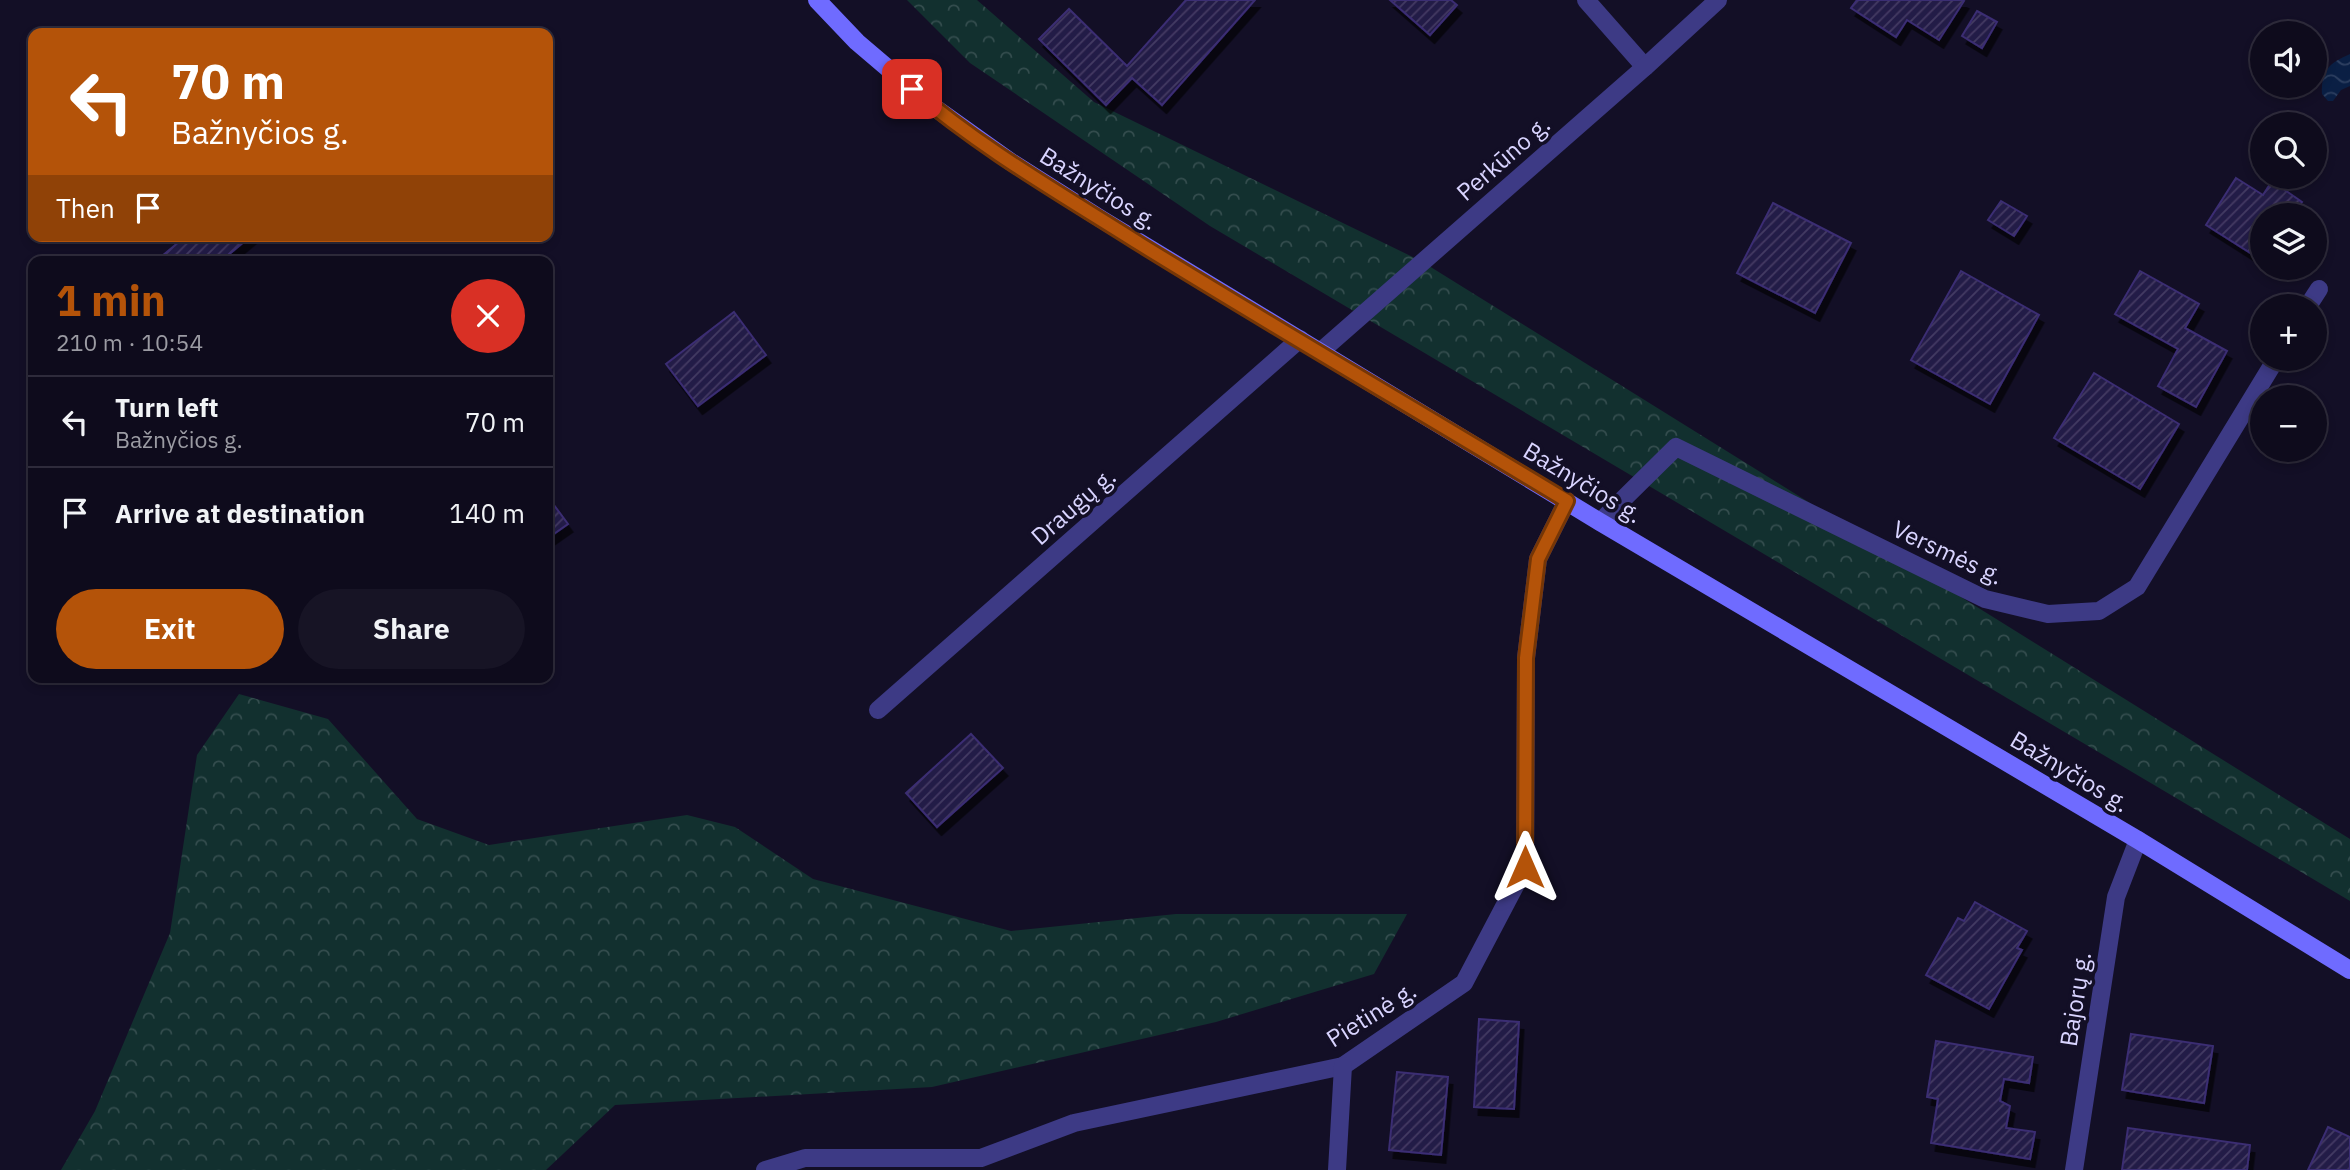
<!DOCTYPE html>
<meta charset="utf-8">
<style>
:root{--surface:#0e0b1c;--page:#171425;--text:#f1f3f6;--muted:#9b9ba3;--line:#2e2b3b;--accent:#b45309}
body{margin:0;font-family:"IBM Plex Sans",sans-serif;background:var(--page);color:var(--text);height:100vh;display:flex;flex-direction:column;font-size:26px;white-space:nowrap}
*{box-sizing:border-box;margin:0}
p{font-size:23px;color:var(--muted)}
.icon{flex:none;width:38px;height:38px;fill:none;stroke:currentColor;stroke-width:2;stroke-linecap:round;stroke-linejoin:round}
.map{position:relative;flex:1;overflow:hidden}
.side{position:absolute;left:28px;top:256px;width:525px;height:427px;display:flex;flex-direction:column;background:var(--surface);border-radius:14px;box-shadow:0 4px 10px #0003,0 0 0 2px var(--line)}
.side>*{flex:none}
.top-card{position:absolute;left:28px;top:28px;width:525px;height:214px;border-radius:14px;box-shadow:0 4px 10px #0003,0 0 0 2px var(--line);background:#b45309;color:#fff;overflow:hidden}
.buttons{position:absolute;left:2250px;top:21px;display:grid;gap:14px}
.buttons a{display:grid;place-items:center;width:77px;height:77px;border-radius:50%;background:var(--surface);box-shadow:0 4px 10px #0003,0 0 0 2px var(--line);font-size:35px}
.pin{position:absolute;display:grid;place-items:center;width:60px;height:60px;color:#fff;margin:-30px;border-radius:14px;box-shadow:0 4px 10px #0006}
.me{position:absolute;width:77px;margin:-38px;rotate:0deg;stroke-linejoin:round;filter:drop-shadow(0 0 5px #0008)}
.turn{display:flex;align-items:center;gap:24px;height:147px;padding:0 28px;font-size:32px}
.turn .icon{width:91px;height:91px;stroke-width:2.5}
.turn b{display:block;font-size:49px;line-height:60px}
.then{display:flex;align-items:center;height:66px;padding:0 28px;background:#0003;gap:14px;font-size:26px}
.round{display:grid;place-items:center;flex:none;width:74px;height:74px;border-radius:37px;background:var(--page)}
.head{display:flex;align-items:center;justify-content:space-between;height:119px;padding:0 28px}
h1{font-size:42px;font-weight:700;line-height:52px;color:var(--accent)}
.action{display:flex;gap:14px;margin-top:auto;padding:14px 28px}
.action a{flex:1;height:80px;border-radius:42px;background:var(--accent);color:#fff;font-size:28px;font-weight:700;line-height:80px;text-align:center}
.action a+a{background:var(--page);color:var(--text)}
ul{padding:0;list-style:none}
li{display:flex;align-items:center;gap:21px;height:91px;padding:0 28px;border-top:2px solid var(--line)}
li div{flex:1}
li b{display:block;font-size:26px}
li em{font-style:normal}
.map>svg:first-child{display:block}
.forest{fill:url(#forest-crowns)}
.water{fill:url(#water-waves)}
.building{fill:url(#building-hatch);stroke:#3b2d73;stroke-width:2;filter:url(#shadow)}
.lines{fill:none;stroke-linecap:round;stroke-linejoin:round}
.street{stroke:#3d3a85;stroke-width:18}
.secondary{stroke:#6f6bff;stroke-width:18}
.route-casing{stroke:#753606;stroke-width:18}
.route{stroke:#b45309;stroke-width:12}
.labels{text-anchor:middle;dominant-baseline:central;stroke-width:7;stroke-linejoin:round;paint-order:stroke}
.street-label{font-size:24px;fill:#d9d4ff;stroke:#130f26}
</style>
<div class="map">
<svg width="2350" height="1170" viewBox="0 0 2350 1170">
<defs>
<pattern id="forest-crowns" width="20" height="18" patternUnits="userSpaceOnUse" patternTransform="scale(1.75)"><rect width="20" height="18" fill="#12302f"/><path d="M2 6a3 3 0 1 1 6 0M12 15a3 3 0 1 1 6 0" fill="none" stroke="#344d4e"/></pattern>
<pattern id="water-waves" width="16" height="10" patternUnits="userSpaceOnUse" patternTransform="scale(1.75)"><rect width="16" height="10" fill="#0a1f44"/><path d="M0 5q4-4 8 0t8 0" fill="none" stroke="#2d3f60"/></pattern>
<pattern id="building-hatch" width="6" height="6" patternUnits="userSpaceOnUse" patternTransform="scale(1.75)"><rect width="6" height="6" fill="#241b47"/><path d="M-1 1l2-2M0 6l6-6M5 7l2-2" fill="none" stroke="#433b63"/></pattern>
<filter id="shadow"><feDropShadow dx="4.5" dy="8" stdDeviation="0" flood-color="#0009"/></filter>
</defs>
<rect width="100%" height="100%" fill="#130f26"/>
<g class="forest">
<polygon points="907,0 977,0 1094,102 1421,261 2350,839 2350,901 1210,226 970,63"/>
<polygon points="239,694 328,719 417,819 489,845 687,815 735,827 813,879 1011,931 1176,914 1407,914 1374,974 1216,1022 932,1087 615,1105 546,1170 61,1170 95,1111 170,933 197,755"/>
</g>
<path class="water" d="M 2350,54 L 2350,86 L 2341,90 L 2333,101 L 2328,101 L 2322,94 C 2321,69 2330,63 2350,54 Z"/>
<g class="building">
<polygon points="1186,0 1255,0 1162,105 1132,78 1106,105 1039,39 1069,9 1127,66"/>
<polygon points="1390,0 1451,0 1457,5 1430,35"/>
<polygon points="1857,0 1962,0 1964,1 1939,40 1907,20 1896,37 1851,8"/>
<polygon points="1977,11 1997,22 1982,48 1962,36"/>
<polygon points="2236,178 2263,195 2272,181 2302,202 2293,215 2263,215 2263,261 2206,225"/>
<polygon points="2001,201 2027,216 2014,236 1988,220"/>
<polygon points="1773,203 1851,243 1815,313 1737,273"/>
<polygon points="186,236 251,236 221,261 156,261"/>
<polygon points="1961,271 2039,315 1990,404 1911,360"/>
<polygon points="2140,271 2199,304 2185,328 2227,351 2196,407 2158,386 2178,349 2115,314"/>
<polygon points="734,312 766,355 698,406 666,364"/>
<polygon points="2094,373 2179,424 2140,489 2054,438"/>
<polygon points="548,497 568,524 548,538"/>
<polygon points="971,734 1003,768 937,827 906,793"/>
<polygon points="1975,902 2027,931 2017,948 2022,950 1989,1009 1926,975 1958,918 1964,921"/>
<polygon points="1479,1019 1519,1022 1514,1109 1474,1107"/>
<polygon points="2131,1034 2213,1046 2204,1103 2122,1090"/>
<polygon points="1936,1041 2033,1057 2029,1083 2004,1079 2000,1101 2010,1106 2006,1128 2035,1132 2030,1159 1931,1143 1938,1099 1927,1097"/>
<polygon points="1397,1072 1448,1077 1441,1155 1389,1150"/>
<polygon points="2328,1127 2350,1137 2350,1170 2308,1170"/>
<polygon points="2128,1128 2250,1145 2247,1170 2122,1170"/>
</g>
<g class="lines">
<g class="street">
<polyline points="1586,0 1645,67"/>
<polyline points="2308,306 2319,289"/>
<polyline points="1320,352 1645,67 1718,0"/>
<polyline points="1600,522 1676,447 1985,599 2048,614 2099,611 2137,587 2276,359"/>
<polyline points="878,710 1300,339"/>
<polyline points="765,1170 805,1158 981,1158 1074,1123 1343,1066 1464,983 1525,867 1526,658 1538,559 1567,501"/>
<polyline points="1337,1170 1343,1066"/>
<polyline points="2074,1170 2116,897 2138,840"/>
</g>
<polyline class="secondary" points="817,0 857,42 931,105 1011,162 1101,219 1600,522 2138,840 2350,970"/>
</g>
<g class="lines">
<defs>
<path id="route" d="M 912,89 C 982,149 1063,195 1140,244 C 1281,331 1425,415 1567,501 L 1538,559 L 1526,658 L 1525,867"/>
</defs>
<use href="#route" class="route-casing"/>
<use href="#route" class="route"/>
</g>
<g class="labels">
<g class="street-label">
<text transform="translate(1503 158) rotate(-41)">Perkūno g.</text>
<text transform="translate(1099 188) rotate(32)">Bažnyčios g.</text>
<text transform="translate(1583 482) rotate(31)">Bažnyčios g.</text>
<text transform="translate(1073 506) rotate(-41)">Draugų g.</text>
<text transform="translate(1948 552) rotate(25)">Versmės g.</text>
<text transform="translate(2070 771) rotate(31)">Bažnyčios g.</text>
<text transform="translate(2075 999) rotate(-81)">Bajorų g.</text>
<text transform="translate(1371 1014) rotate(-32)">Pietinė g.</text>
</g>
</g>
</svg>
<div class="buttons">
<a><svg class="icon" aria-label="sound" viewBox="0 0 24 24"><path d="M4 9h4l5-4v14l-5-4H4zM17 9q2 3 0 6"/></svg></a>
<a><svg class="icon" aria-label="search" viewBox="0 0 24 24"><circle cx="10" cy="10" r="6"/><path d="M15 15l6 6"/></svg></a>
<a><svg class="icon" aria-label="layers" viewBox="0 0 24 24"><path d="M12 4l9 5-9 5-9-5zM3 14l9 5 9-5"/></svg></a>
<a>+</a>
<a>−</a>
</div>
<div class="pin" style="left:912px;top:89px;background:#d93025"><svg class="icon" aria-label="arrive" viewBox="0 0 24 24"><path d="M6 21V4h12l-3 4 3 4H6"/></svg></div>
<svg class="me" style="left:1525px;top:867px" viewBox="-20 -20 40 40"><path d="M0-17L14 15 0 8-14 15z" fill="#b45309" stroke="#fff" stroke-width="4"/></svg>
<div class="top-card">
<div class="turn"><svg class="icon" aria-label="left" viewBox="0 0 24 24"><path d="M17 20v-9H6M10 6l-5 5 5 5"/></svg><div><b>70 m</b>Bažnyčios g.</div></div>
<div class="then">Then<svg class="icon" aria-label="arrive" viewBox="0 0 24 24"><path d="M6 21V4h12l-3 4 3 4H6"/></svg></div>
</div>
<section class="side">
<div class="head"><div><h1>1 min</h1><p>210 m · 10:54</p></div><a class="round" style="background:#d93025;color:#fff"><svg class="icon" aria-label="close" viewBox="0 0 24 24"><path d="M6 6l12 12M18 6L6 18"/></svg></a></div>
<ul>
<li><svg class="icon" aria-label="left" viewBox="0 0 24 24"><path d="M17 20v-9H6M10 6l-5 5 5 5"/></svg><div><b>Turn left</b><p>Bažnyčios g.</p></div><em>70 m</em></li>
<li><svg class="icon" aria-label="arrive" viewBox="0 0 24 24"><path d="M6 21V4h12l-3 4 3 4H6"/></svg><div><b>Arrive at destination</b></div><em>140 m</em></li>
</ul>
<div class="action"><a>Exit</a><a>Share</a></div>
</section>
</div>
